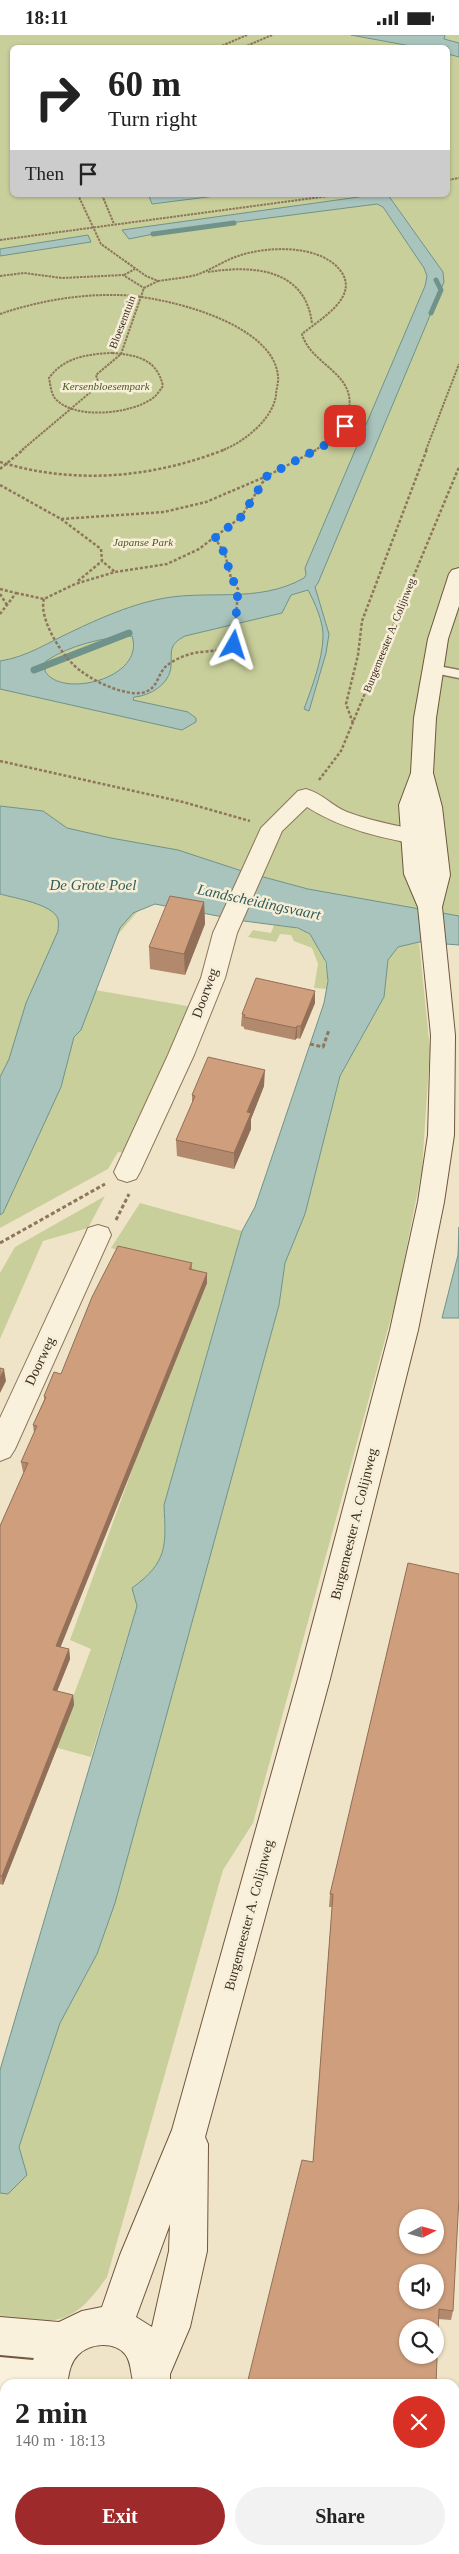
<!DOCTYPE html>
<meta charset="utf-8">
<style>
:root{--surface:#fff;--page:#f2f2f2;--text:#222;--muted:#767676;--accent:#9e2a2b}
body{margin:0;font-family:"Times New Roman",serif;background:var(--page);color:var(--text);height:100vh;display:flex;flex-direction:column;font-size:19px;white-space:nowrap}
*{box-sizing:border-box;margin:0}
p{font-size:16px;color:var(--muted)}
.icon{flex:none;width:28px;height:28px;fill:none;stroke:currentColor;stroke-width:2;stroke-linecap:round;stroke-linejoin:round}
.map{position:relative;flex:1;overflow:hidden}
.sheet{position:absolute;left:0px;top:2344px;width:460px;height:176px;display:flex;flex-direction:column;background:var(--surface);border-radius:15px 15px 0 0;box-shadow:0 1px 4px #0004}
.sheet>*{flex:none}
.banner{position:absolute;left:10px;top:10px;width:440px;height:152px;border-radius:8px;box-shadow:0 1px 4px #0004;background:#fff;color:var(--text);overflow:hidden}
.needle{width:32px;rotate:84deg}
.controls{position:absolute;left:399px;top:2174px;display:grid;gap:10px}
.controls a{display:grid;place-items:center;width:45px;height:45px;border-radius:50%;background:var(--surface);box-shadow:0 1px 4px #0004;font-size:25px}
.pin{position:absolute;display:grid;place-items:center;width:42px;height:42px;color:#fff;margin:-21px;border-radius:10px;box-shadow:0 2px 8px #0006}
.me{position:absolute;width:55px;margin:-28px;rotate:6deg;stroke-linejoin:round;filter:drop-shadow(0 0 4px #0008)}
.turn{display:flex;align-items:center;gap:18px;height:105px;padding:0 15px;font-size:22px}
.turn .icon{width:65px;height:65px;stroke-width:2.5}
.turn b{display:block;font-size:35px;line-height:42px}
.then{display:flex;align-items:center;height:48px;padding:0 15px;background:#0003;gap:10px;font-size:19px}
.round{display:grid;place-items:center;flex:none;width:52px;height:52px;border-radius:26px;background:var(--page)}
.overview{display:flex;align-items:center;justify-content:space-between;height:85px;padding:0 15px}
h1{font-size:30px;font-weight:800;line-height:38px}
.action{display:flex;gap:10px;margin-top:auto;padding:10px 15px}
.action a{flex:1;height:58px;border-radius:30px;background:var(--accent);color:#fff;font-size:20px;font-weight:800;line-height:58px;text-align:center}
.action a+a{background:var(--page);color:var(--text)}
.status{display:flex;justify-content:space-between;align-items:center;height:35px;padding:0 25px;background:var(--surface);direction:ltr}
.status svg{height:14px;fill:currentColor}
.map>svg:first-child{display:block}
.green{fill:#c9cf9b;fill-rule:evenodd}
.water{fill:#a9c4bc;stroke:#6f938a;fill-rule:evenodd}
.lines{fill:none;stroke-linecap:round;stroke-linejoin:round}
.stream-far1{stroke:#6f938a;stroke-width:5}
.stream{stroke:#6f938a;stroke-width:7}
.lane-casing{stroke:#8d765c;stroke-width:3}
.street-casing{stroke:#8d765c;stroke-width:2}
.secondary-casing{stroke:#6f573f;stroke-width:2}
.path-far3{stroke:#8d765c;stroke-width:2;stroke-dasharray:2.5 1;stroke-linecap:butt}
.path-far2{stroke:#8d765c;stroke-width:2.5;stroke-dasharray:3 2;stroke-linecap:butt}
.path-far1{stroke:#8d765c;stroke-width:3;stroke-dasharray:4 2.5;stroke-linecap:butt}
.path{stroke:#8d765c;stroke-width:4;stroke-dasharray:5 3;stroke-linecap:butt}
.lane{fill:#faf1dc;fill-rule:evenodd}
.street{fill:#faf1dc;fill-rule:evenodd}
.secondary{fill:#faf1dc;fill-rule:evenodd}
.wall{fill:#b2896c}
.shaded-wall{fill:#916f58}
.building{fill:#cf9f7d;stroke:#916f58;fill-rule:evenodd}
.route{stroke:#1a73e8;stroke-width:9;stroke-dasharray:0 16.2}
.labels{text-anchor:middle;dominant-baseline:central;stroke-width:5;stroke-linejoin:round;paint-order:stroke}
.far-street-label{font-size:11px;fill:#3d2e20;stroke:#f7eed8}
.far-park-label{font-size:11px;font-style:italic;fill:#4d5a26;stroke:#f7eed8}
.street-label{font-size:14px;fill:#3d2e20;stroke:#f7eed8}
.water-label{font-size:15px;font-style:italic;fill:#2f5d5a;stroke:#f7eed8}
</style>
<div class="status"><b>18:11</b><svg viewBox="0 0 49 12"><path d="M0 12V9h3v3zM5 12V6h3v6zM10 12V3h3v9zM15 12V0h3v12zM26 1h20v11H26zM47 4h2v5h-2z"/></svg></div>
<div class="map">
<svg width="459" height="2519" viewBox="0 0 459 2519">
<rect width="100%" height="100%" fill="#f0e4c8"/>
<g class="green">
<path d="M 0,0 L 459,0 L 459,884 L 300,861 L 144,869 L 109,910 L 0,1157 ZM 12,12 L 448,12 L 448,160 L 12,160 Z"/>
<path d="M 274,890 C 286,892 298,892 308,898 C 322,907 330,939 327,954 L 314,953 L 318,929 L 312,913 L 294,906 L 291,900 L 280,899 L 276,907 L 248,902 L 253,895 L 271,898 Z"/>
<path d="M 419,907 L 430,1014 L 422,1135 L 397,1261 L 253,1788 L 223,1835 L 107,2242 C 71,2293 58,2287 0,2284 L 0,2158 L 8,2159 L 27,2140 L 19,2112 L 60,1988 L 97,1919 L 115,1868 L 279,1270 L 285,1228 L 305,1179 L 340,1041 L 384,962 L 388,925 L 398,912 Z"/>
<polygon points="95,955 193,972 126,1118 118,1117 108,1134 0,1193 0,1175 61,1052 74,1002 81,995"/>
<polygon points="105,1161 88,1193 43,1206 0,1304 0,1238 15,1212"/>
<path d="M 140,1168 L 242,1196 L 164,1470 C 166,1511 168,1527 132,1553 L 137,1571 L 91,1722 L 54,1712 L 91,1614 L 70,1605 L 204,1238 L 111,1213 Z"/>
</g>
<g class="water">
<polygon points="351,0 445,0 444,4 459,8 459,22 448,19 448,12 416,12"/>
<polygon points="159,160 223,160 152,169 149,161"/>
<path d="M 373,160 L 388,160 L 443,237 L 444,247 L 318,548 L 315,552 L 329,599 L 326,618 L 309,676 L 304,674 C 312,652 322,626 323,603 C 324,588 315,568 308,555 L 291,560 L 282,578 L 185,601 C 168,610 172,616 171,631 C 170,649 150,661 134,662 L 133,665 L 188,677 L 196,683 L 196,687 L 182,695 L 0,654 L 0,626 C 27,622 49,607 73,596 C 98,584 128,571 155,565 C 206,553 256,570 304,543 L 306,540 L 305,533 L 425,251 L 427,241 L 424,233 L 383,172 L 377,169 L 168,196 L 129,204 L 122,195 ZM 132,601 C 146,644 60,664 45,636 L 46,626 C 70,610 104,602 132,601 Z"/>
<polygon points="88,200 91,207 0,221 0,214"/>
<path d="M 0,771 L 43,776 L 67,793 L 111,803 L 178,815 L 245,837 L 308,854 L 459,881 L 459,910 L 419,907 L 398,912 L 388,925 L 384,962 L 340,1041 L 305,1179 L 285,1228 L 279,1270 L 115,1868 L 97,1919 L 60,1988 L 19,2112 L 27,2140 L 8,2159 L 0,2158 L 0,2035 L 137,1571 L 132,1553 C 168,1527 166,1511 164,1470 L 242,1196 L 255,1172 L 324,968 L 328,946 L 326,927 L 310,899 L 298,893 L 244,886 L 155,869 L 133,878 L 120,893 L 81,995 L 74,1002 L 61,1052 L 3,1178 L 0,1180 L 0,1042 L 9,1024 L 26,968 L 58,896 C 58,893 59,888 58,884 C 53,869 14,863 0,859 Z"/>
<polygon points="459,1192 459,1283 442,1283 458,1220"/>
</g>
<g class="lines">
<g class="stream-far1">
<polyline points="153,199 234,188"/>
<polyline points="431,278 441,255 436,245"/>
</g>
<polyline class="stream" points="34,635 129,598"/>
<defs>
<polygon id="lane" points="433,630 459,635 459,643 429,637 427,634 429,631"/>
<g id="street">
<path d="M 306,754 C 322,758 332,771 347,777 C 378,789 410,792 442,801 L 445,806 L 442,811 L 434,813 C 390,804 346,797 307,772 L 282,796 L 237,898 L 225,943 L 194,1020 L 140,1137 L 136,1144 L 127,1147 L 118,1144 L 114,1137 L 168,1020 L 201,943 L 213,898 L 261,793 L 298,756 Z"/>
<polygon points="98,1190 108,1193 111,1200 15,1414 10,1422 0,1426 0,1383 85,1200 88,1193"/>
</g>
<g id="secondary">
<path d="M 459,533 L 459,571 L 448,604 L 436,683 L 433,738 L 442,772 L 450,840 L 442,872 L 455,1000 L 454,1100 L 444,1167 L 418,1295 L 330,1644 L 205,2102 L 208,2109 L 207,2216 L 190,2292 L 170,2339 L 170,2349 L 134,2349 C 130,2338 132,2328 125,2319 C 114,2306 90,2308 78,2320 C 70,2328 69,2338 67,2349 L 5,2349 L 5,2361 L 0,2360 L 0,2322 L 33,2325 L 34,2323 L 0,2320 L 0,2282 L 59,2287 L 82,2276 L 102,2272 L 120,2220 L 172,2095 L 298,1644 L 390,1295 L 418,1167 L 428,1100 L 431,1000 L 418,872 L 404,839 L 399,770 L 411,738 L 414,683 L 428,604 L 449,539 L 452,535 ZM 170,2189 L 169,2216 L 152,2292 L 136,2282 Z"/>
<polygon points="74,2515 114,2515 113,2519 73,2519"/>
</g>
</defs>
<use href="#lane" class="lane-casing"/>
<use href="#street" class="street-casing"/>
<use href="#secondary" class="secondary-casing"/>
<g class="path-far3">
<polyline points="219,12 247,0"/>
<polyline points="244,12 272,0"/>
<polyline points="448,145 459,143"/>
<polyline points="102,160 114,189"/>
<polyline points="0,205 336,160"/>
<path d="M 208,237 C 252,230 306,233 312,289"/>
<polyline points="124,240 135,234"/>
<polyline points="0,241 24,238 62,243 123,240 144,253"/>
<path d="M 158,246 C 171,244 184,243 196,240 C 211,235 223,226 238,221 C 267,211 319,209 340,235 C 361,262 320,284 302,299 C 311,331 359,338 348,379 C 344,396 331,407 315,415"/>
<path d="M 0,279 C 38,266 79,259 119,260 C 162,261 273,287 278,341 C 279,347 276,354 276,360 C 273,384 244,407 223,415"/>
<path d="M 112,318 C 137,320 157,324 163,351 C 160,355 157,360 153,363 C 132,379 72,386 54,362 C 51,357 50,348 49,343 C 64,322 88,319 112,318 Z"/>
<polyline points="22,415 99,350 96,340 121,319 144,253 158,246 146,241 101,209 78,160"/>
<polyline points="426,415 459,329"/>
</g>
<g class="path-far2">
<path d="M 0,427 C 75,450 153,443 226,414"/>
<polyline points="0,434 24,414"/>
<polyline points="0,450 61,484 164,477 206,467 267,441 318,414"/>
<polyline points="61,484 101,514 102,526 115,537"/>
<polyline points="78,546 102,526"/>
<polyline points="0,554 16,558 0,579"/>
<polyline points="16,558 44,564 75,549 115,537 167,529 199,514 241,482 266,442"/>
<polyline points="0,559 7,570"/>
<path d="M 44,564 C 38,584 64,625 81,636 C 95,647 123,660 141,658 C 160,655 156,637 169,629 C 177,623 190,618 201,617 C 213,615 223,617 234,610 L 238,554 L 231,543 L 225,519 L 215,503"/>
<polyline points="353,688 346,669 358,620 362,586 427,414"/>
<polyline points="0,726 183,767 250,786"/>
<polyline points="319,745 341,716 459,432"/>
</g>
<g class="path-far1">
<polyline points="310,1009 323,1012 329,995"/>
<polyline points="116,1185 129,1159"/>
<polyline points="0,1208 105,1149"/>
</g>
<g class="path">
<polyline points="34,2519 36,2515"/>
<polyline points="135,2519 136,2515"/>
</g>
<use href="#lane" class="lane"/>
<use href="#street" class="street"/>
<use href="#secondary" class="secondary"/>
</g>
<g class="wall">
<polygon points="204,867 205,889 185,940 150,934 149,912"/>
<polygon points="315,968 300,1004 297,1003 295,1005 244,994 244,992 241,991 242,979"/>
<polygon points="264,1051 251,1084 251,1094 234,1134 177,1121 176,1105 192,1069 192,1060"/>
<polygon points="192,1228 192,1234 207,1238 207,1248 60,1612 69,1614 70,1624 57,1656 73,1660 74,1670 3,1850 0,1849 0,1491 24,1437 23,1437 21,1427 34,1398 33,1390 44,1365 44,1361 61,1339"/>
<polygon points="408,1528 453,2276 451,2285 438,2284 313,2127 332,1872 329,1872 330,1859"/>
<polygon points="357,2515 430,2515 428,2519 394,2519"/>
</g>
<g class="shaded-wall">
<polygon points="204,867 205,889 185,940 184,919"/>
<polygon points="315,956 315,968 300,1004 301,991"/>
<polygon points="297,991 297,1003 295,1005 296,993"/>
<polygon points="265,1035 264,1051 251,1084 251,1094 234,1134 234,1118 247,1077"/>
<polygon points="207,1238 207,1248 57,1621 56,1611"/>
<polygon points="4,1334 6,1346 0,1358 0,1343"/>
<polygon points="69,1614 70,1624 54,1664 53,1655"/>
<polygon points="73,1660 74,1670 3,1850 2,1841"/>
</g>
<g class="building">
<polygon points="170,861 204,867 184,919 149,912"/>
<polygon points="256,943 315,956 301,991 297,991 296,993 244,982 245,980 242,979"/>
<polygon points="208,1022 265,1035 247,1077 251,1078 234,1118 176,1105 195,1061 192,1060"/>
<polygon points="118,1211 192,1228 189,1234 207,1238 56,1611 69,1614 53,1655 73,1660 2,1841 0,1841 0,1491 28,1428 21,1427 37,1391 33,1390 46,1362 44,1361 54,1337 61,1339 92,1262"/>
<polygon points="0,1333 4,1334 0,1343"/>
<path d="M 408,1528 L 459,1539 L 459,2162 L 453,2276 L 439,2274 L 436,2349 L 247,2349 L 302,2125 L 313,2127 L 333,1859 L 330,1859 ZM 408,2182 L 435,2182 L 435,2210 L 408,2210 ZM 408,2238 L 435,2238 L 435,2265 L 408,2265 ZM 408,2292 L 435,2292 L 435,2320 L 408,2320 Z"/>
</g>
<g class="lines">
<polyline class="route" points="234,610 238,554 231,542 225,519 215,503 241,482 267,441 327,409 345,391"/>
</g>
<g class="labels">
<g class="far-street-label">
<text transform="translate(122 287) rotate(-69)">Bloesemtuin</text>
<text transform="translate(389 600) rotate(-68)">Burgemeester A. Colijnweg</text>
</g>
<g class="far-park-label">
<text x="106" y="351">Kersenbloesempark</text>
<text x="143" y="507">Japanse Park</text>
</g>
<g class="street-label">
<text transform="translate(205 958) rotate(-70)">Doorweg</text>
<text transform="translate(40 1326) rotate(-65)">Doorweg</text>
<text transform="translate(354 1489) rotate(-76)">Burgemeester A. Colijnweg</text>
<text transform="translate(249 1880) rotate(-75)">Burgemeester A. Colijnweg</text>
</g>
<g class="water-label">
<text x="93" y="850">De Grote Poel</text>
<text transform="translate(259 867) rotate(12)">Landscheidingsvaart</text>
</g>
</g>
</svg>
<div class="controls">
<a><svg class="needle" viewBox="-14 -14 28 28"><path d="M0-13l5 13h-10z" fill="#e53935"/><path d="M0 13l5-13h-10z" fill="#767676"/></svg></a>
<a><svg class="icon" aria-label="sound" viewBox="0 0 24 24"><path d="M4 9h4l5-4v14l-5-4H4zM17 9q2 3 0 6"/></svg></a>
<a><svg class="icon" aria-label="search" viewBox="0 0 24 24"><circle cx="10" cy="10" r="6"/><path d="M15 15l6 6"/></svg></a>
</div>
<div class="pin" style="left:345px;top:391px;background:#d93025"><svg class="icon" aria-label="arrive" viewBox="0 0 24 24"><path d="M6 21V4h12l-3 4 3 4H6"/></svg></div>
<svg class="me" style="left:234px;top:610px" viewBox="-20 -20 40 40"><path d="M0-17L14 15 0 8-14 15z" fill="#1a73e8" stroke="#fff" stroke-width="4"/></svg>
<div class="banner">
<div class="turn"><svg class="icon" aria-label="right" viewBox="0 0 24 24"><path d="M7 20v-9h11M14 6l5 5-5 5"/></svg><div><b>60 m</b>Turn right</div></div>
<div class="then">Then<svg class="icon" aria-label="arrive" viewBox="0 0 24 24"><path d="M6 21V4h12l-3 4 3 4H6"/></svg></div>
</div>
<section class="sheet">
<div class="overview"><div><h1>2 min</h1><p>140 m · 18:13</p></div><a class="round" style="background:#d93025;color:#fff"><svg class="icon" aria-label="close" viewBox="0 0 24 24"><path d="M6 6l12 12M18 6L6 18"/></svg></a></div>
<div class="action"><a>Exit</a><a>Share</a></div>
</section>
</div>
